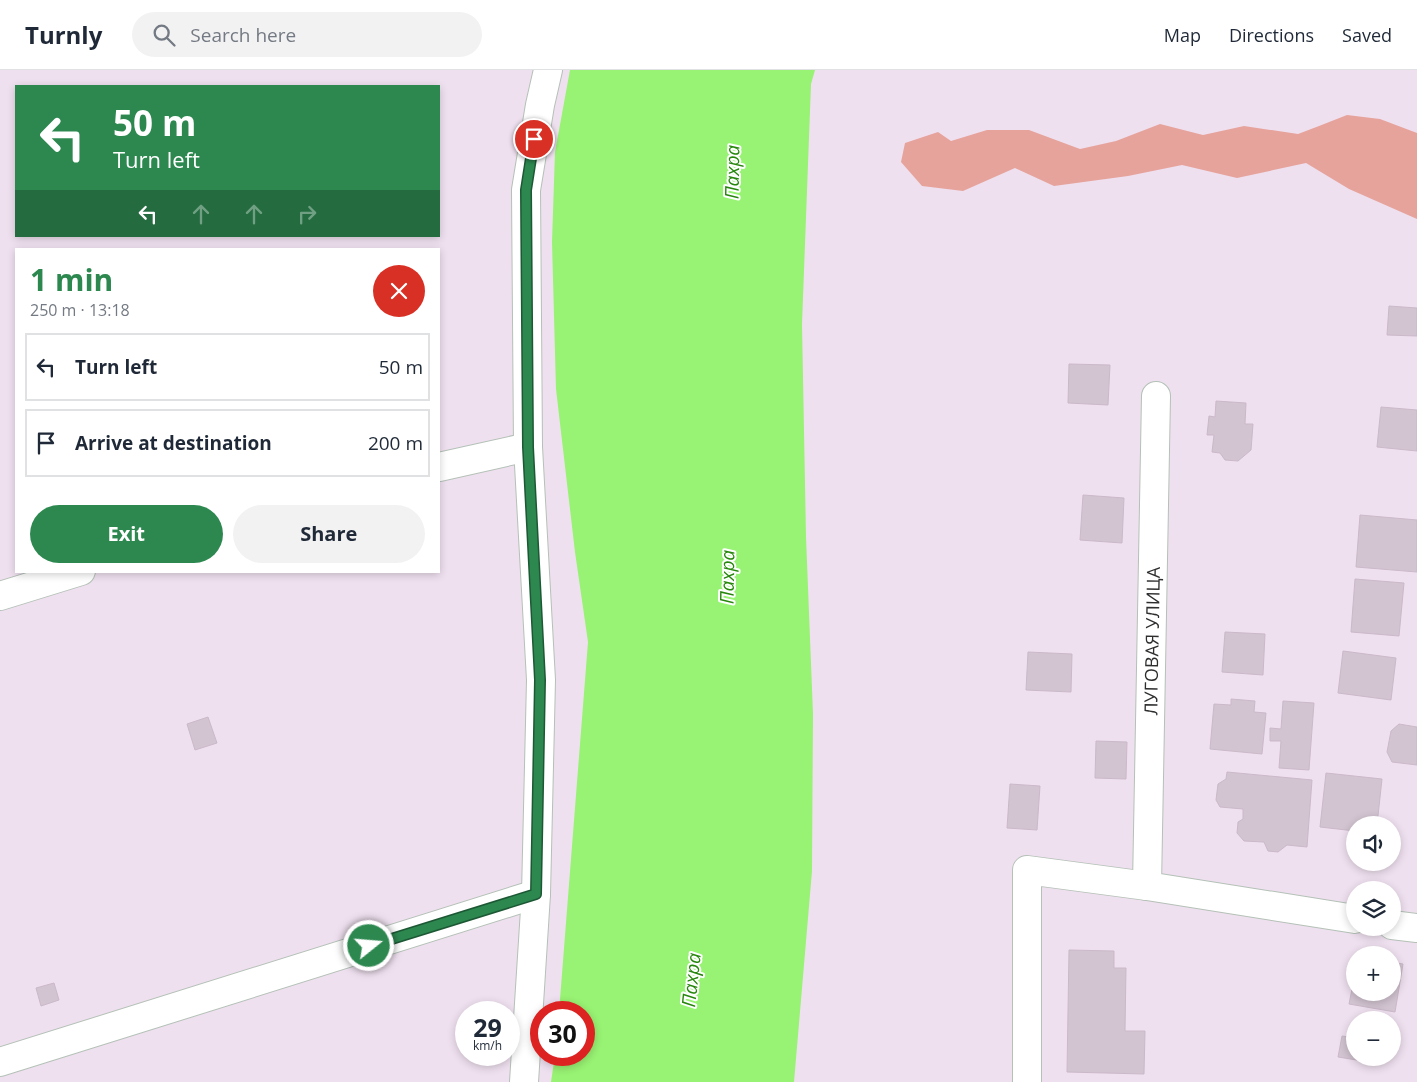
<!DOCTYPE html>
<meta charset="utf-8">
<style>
:root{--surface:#fff;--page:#f2f2f3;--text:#1f2937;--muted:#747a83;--line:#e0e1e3;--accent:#2d8850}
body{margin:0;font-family:"Open Sans",sans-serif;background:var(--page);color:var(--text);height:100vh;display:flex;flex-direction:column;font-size:19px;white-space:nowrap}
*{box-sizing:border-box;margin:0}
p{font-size:16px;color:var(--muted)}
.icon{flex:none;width:28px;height:28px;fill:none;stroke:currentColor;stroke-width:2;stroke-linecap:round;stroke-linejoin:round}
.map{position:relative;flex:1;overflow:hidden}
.drawer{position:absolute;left:15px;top:178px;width:425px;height:325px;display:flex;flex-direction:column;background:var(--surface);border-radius:0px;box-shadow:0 2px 8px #0003}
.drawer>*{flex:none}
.banner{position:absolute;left:15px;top:15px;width:425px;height:152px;border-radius:0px;box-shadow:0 2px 8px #0003;background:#2d8850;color:#fff;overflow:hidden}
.controls{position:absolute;left:1346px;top:746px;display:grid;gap:10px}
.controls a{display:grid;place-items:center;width:55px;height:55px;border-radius:50%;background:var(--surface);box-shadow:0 2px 8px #0003;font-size:25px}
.speed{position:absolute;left:455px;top:931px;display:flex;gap:10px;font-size:25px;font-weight:700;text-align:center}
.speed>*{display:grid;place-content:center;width:65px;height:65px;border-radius:50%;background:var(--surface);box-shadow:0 2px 8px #0003;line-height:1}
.speed small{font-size:12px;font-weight:400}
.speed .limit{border:8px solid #d22;background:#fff;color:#111}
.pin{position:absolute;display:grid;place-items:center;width:42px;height:42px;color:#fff;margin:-21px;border:2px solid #fff;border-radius:50%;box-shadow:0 1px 5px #0007}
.me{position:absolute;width:55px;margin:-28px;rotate:73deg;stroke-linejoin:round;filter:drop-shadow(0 0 4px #0008)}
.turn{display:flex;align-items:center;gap:18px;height:105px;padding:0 15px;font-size:22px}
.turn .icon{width:65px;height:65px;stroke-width:2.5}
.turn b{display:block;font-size:35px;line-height:42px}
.lanes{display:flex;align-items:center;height:48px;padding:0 15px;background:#0003;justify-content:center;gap:25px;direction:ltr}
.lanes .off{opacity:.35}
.round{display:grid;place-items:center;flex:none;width:52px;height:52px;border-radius:26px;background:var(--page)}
.headline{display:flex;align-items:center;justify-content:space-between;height:85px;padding:0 15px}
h1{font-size:30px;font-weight:700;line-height:38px;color:var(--accent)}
.button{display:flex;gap:10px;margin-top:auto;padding:10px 15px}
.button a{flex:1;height:58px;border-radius:30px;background:var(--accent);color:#fff;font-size:20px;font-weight:700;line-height:58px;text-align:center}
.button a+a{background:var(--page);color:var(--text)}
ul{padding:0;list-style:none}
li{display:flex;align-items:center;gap:15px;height:68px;margin:0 10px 8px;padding:0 5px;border:2px solid var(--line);border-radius:0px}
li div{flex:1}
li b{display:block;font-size:19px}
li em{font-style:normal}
header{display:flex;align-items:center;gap:30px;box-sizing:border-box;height:70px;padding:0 25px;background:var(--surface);border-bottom:1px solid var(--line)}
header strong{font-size:24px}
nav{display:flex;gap:28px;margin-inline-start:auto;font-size:18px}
.search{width:350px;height:45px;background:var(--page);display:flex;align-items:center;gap:12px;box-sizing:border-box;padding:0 18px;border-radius:28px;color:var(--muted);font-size:19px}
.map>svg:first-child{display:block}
.green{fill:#e6a39c}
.water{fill:#98f273}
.building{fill:#d2c4d1;stroke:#cbb9c9}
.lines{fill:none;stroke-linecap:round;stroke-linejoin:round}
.street-casing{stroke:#b4c1b7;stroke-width:30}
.street{stroke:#fff;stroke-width:28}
.route-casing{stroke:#1d5834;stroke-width:12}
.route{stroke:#2d8850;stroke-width:9}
.labels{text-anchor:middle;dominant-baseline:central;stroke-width:4;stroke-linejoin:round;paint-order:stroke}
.street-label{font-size:18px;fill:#2e2e2e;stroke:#fff}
.water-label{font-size:19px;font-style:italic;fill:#27870c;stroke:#fff}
</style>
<header>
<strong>Turnly</strong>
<div class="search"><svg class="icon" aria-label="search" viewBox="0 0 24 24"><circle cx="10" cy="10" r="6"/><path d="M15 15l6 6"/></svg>Search here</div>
<nav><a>Map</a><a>Directions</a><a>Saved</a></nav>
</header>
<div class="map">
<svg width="1417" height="1012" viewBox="0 0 1417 1012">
<rect width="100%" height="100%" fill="#efe0ef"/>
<polygon class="green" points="1347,45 1380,49 1417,63 1417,149 1349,119 1306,93 1237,108 1182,95 1128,106 1054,116 1015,98 963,121 922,116 901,92 905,73 938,62 951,71 987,60 1029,60 1080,79 1116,71 1160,54 1203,65 1244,56 1298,64 1319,56"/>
<polygon class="water" points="570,0 815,0 811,14 802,254 806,467 813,644 812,801 794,1012 551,1012 555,985 584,985 584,942 559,942 588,572 575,482 556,319 552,172 555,82"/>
<g class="building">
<polygon points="1389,236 1417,238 1417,266 1387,265"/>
<polygon points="1069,294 1110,295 1108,335 1068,333"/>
<polygon points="1216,331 1246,333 1245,354 1253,354 1251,380 1238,391 1225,390 1220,383 1212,382 1214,365 1207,365 1209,346 1215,347"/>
<polygon points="1381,337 1417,340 1417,381 1377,377"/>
<polygon points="1083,425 1124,428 1122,473 1080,470"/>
<polygon points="1360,445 1417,450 1417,502 1356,497"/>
<polygon points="1355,509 1404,513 1399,566 1351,562"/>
<polygon points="1225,562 1265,564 1263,605 1222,602"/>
<polygon points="1343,581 1396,588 1391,630 1338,623"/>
<polygon points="1028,582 1072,584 1071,622 1026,620"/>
<polygon points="1231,629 1255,631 1254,642 1266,643 1262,684 1210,679 1214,634 1231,635"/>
<polygon points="1283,631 1314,633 1309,700 1279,698 1281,671 1270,671 1270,658 1281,659"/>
<polygon points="208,647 217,673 195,680 187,654"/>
<polygon points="1399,654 1417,657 1417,695 1392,692 1387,682 1391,661"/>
<polygon points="1096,671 1127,672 1126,709 1095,708"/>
<polygon points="1227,702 1312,710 1307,777 1287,775 1278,782 1268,781 1264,772 1244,771 1237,763 1238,752 1243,749 1243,739 1220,737 1216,730 1218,714 1226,709"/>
<polygon points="1326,703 1382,709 1377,755 1355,755 1355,761 1320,757"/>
<polygon points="1010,714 1040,716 1037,760 1007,758"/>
<polygon points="1069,880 1114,881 1114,898 1126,898 1125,961 1145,961 1144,1004 1067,1002"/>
<polygon points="1392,892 1403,894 1395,942 1349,934 1355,904 1355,922 1392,922"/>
<polygon points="54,913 59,930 41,936 36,918"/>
<polygon points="1342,966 1355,968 1355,988 1376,988 1375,993 1338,987"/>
</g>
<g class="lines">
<defs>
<g id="street">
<polyline points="439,397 528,377"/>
<polyline points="0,526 81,501"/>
<path id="s1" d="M 1147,816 L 1156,326"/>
<polyline points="1392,855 1417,858"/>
<polyline points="0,992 536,824"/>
<polyline points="524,1012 536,824 541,610 528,377 526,120 540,35 548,0"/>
<polyline points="1027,1012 1027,800 1147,816 1355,849"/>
</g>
</defs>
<use href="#street" class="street-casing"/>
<use href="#street" class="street"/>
</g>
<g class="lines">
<defs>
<polyline id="route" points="369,876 536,824 540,610 528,377 526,120 534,69"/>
</defs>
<use href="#route" class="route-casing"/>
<use href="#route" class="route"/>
</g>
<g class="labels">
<g class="street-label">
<text stroke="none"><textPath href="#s1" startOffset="245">ЛУГОВАЯ УЛИЦА</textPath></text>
</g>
<g class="water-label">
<text transform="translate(732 102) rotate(-89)">Пахра</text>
<text transform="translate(727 507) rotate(-89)">Пахра</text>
<text transform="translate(691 910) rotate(-84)">Пахра</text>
</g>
</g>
</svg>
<div class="controls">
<a><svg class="icon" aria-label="sound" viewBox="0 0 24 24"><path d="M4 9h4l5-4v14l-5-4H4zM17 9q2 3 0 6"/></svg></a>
<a><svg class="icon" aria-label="layers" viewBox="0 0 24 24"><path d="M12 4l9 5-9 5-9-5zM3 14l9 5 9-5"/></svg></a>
<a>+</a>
<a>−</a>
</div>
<div class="speed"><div>29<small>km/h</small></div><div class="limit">30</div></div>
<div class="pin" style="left:534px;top:69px;background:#d93025"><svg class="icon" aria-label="arrive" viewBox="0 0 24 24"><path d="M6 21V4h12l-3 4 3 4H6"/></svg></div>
<svg class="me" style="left:369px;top:876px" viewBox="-20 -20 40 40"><circle r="17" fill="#2d8850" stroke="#fff" stroke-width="3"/><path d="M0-11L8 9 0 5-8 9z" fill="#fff"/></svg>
<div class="banner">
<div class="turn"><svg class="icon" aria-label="left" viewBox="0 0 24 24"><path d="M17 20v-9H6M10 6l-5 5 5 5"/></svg><div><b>50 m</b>Turn left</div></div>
<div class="lanes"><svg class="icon" aria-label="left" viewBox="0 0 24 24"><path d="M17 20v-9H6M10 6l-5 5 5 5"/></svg><svg class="icon off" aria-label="ahead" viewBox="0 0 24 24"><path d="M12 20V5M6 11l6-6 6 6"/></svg><svg class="icon off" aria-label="ahead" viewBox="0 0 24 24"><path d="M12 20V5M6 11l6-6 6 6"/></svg><svg class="icon off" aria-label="right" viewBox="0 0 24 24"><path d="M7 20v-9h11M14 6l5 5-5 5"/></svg></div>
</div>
<section class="drawer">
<div class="headline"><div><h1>1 min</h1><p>250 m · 13:18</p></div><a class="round" style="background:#d93025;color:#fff"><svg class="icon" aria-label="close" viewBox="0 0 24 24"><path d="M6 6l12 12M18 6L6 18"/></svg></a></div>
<ul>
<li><svg class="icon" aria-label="left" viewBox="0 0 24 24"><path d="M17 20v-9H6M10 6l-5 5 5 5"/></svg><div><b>Turn left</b></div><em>50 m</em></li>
<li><svg class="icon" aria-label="arrive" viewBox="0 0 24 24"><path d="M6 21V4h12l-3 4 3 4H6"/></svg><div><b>Arrive at destination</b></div><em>200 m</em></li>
</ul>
<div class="button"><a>Exit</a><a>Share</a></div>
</section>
</div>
